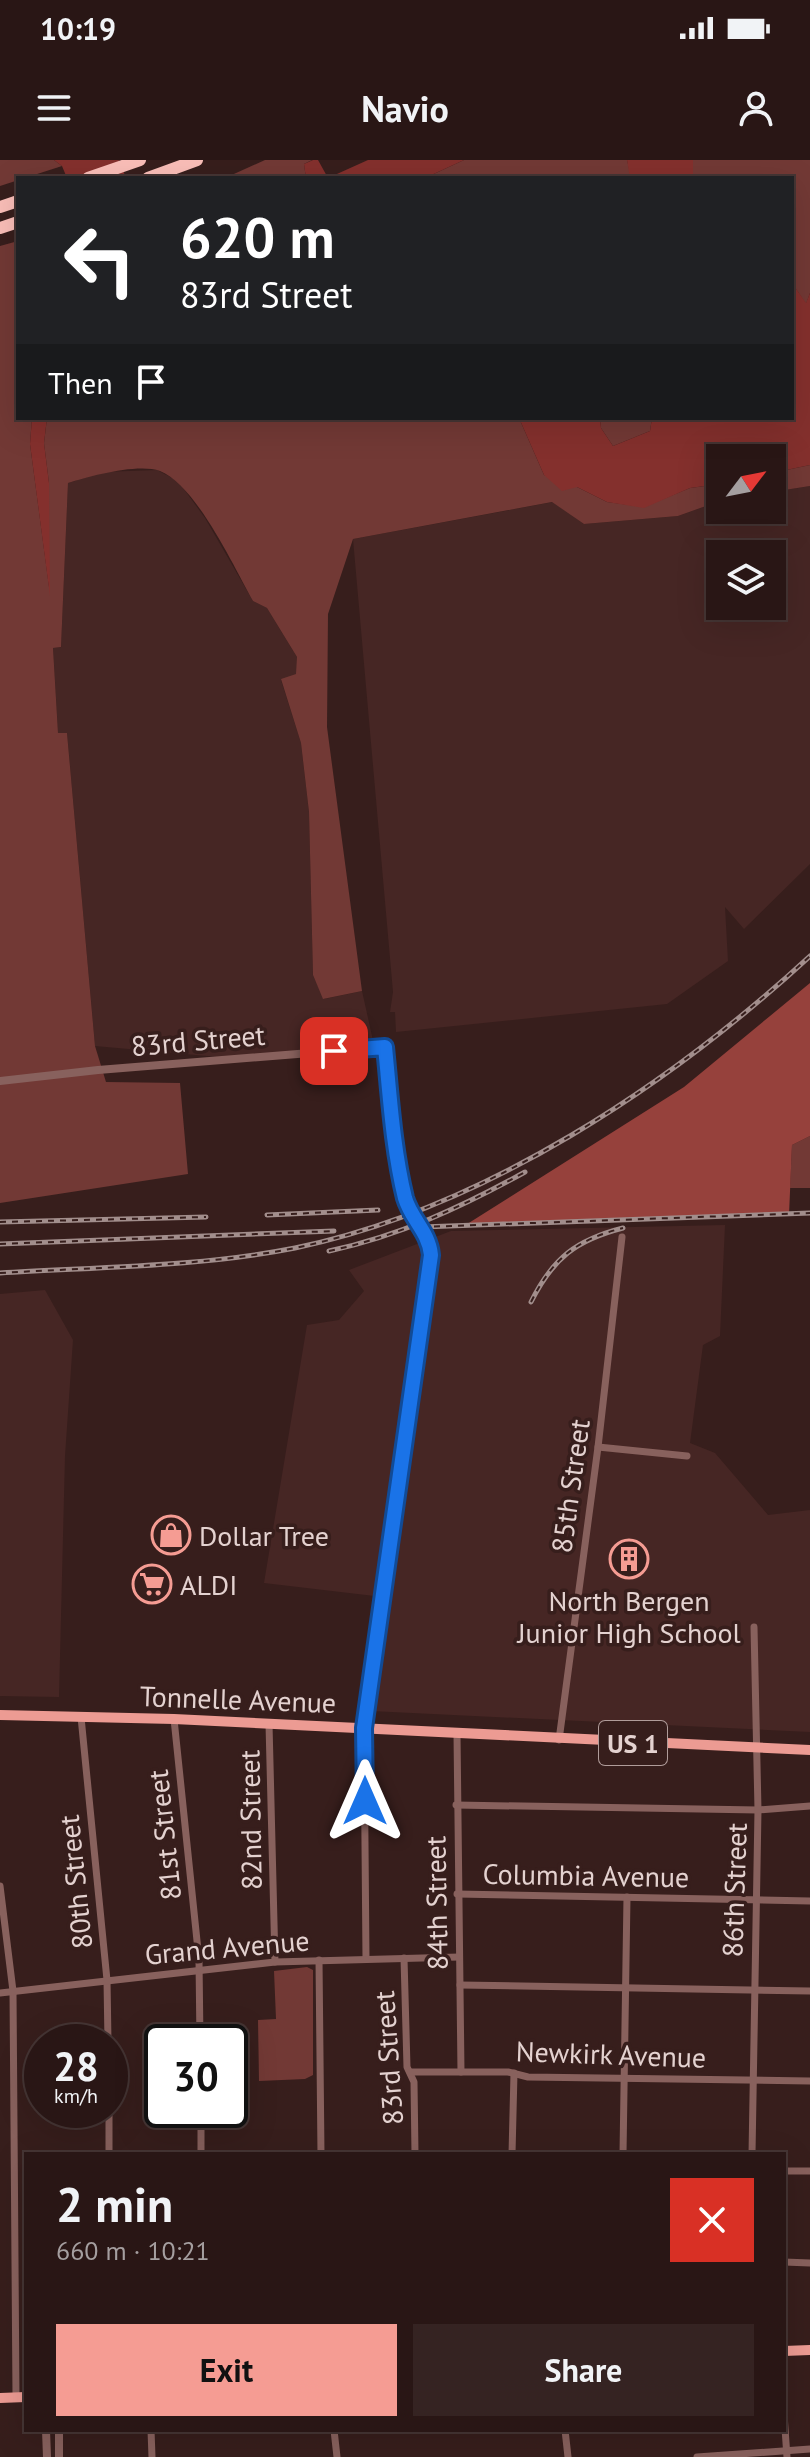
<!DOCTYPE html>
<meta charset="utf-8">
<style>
:root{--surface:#291615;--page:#352322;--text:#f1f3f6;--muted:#a59fa0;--line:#453534;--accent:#f59c93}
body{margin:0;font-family:"PT Sans",sans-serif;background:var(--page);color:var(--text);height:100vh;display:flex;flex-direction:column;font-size:30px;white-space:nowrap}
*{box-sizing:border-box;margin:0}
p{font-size:26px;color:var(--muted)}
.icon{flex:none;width:44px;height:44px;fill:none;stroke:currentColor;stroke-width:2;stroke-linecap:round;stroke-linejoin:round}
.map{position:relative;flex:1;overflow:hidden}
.drawer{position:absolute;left:24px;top:1992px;width:762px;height:280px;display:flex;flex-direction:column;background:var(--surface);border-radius:0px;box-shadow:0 8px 32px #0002,0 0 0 2px var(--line)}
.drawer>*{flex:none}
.hud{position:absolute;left:16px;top:16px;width:778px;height:244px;border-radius:0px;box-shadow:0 8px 32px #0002,0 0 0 2px var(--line);background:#202124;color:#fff;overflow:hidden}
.needle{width:52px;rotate:58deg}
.buttons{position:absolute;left:706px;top:284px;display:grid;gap:16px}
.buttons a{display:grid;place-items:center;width:80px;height:80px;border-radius:0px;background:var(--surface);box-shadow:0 8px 32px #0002,0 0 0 2px var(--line);font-size:40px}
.speed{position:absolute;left:24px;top:1864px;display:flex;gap:16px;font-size:40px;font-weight:700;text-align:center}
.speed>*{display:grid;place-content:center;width:104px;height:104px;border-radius:50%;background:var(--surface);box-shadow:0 8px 32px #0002,0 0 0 2px var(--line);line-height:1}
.speed small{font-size:20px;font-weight:400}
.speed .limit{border:4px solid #111;border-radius:12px;background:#fff;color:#111}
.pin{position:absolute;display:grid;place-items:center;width:68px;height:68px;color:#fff;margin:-34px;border-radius:16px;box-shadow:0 4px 12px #0006}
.me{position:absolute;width:88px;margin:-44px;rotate:0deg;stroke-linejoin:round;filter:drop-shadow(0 0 6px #0008)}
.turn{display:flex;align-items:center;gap:28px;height:168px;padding:0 32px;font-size:36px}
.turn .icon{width:104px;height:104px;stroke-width:2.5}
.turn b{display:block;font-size:56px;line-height:68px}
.then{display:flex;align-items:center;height:76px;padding:0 32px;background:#0003;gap:16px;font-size:30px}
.round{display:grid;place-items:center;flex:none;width:84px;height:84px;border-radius:0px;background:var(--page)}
.headline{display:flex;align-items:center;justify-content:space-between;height:136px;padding:0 32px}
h1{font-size:48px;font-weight:700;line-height:60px}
.primary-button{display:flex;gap:16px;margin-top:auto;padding:16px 32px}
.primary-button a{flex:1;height:92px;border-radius:0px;background:var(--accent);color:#111;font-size:32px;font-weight:700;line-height:92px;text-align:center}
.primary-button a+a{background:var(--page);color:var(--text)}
.status{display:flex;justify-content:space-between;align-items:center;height:56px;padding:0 40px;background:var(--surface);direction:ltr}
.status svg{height:22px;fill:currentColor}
header{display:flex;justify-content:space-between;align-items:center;height:104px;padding:0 32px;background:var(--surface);font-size:36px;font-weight:700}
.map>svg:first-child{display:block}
.built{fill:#462624;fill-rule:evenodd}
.green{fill:#723935}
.forest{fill:#96413c}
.water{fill:#84302d}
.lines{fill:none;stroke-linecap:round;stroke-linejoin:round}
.minor{stroke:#88615d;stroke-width:7}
.tertiary{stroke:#88615d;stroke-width:8}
.primary{stroke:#ec9b93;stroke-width:10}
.motorway{stroke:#fabeb8;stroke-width:12}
.rail-casing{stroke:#a28e8c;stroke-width:5}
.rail{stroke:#371e1c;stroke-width:2;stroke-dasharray:6;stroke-linecap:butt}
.route-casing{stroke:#114b97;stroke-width:20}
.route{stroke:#1a73e8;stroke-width:14}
.labels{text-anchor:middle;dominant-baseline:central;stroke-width:7;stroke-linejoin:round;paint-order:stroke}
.shield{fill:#371e1c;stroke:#b09c9a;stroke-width:2}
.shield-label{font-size:26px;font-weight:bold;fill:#e4d2d0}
.street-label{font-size:28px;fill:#e4d2d0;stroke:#371e1c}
.poi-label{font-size:28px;fill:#e4d2d0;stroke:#371e1c;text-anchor:start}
</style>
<div class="status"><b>10:19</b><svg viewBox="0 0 49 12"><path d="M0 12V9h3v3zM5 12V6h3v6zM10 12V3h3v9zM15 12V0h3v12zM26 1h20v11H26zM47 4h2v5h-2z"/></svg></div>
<header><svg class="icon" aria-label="menu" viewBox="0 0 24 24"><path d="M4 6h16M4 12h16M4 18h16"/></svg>Navio<svg class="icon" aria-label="person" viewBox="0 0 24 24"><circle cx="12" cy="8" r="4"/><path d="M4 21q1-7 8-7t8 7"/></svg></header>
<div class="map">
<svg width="810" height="2297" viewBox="0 0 810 2297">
<rect width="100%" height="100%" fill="#371e1c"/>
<g class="built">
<polygon points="157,310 178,321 205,358 253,441 267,448 297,497 297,514 281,520 301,583 309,652 313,815 324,839 362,831 374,885 241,899 95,886 67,573 58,573 53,488 61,487 68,323 102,312"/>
<path d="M 810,326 L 810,704 L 744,769 L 725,747 L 728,801 L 667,844 L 396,872 L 395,852 L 390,852 L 393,832 L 353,379 L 553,342 L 584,364 L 678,356 L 720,341 L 720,350 L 772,350 L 772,332 ZM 720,394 L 772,394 L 772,446 L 720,446 Z"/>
<polygon points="725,1065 720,1176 703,1185 690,1283 715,1293 768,1355 810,1350 810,1572 371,1551 383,1437 264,1423 307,1165 339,1160 364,1131 349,1110 451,1071"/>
<polygon points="45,1130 73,1180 65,1296 59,1537 0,1536 0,1134"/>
</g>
<g class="green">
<polygon points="0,0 54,0 62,6 0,26"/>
<polygon points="265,0 312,0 304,4 306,18 225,18"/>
<polygon points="464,0 627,0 631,17 425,18"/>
<polygon points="693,0 810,0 810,133 806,144 792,123 792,18 693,18"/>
<path d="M 18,81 L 18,258 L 32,258 L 30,284 L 49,427 L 49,323 L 44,283 L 47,258 L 519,258 L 544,315 L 577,327 L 607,342 L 644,347 L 690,328 L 720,324 L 720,341 L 678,356 L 584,364 L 552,342 L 353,379 L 328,454 L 327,567 L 362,831 L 323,839 L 313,815 L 309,652 L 301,583 L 281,519 L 296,514 L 297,497 L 267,448 L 253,441 C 234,407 196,325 160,311 C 138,303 90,316 68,323 L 61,487 L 53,488 L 58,573 L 67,573 L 95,886 L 106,922 L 180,923 L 188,1014 L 0,1043 L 0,86 Z"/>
<polygon points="600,258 652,258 650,271 613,286 601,268"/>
<polygon points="810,305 810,326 772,332 772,313"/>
<polygon points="810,976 810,1028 790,1028 792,985"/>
<polygon points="307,1807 313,1810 313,1915 305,1919 259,1921 258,1860 276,1859 274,1811"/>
</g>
<polygon class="forest" points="810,823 810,976 792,985 789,1055 464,1066 684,927"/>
<g class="water">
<polygon points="54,0 119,0 126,18 67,18 62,6"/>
<polygon points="313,0 318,0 328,18 368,0 464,0 425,18 306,18 304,4"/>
<polygon points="627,0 693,0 693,18 630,18"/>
<polygon points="792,123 806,143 810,133 810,305 772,313 772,298 720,298 720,324 690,328 644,348 607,342 577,327 562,331 544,315 519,258 600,258 601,268 613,286 650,271 652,258 792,258"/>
<polygon points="32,258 47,258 44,283 49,323 50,436 30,284"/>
</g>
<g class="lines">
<g class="minor">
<polyline points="598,1287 687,1296"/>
<polyline points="81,1557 107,1820 108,1882"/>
<polyline points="174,1559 199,1800 200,1882"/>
<polyline points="269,1564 275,1802"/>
<polyline points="364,1568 366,1799"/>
<polyline points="457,1574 461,1912"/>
<polyline points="559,1580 598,1287 622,1077"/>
<polyline points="456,1645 758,1650 810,1646"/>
<polyline points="0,1726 13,1831 16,2237"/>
<polyline points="457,1734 810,1741"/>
<polyline points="404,1798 407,1907 414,1922 415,1994"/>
<polyline points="319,1800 321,1994"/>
<polyline points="460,1825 810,1831"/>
<polyline points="0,1833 275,1802 459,1797"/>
<polyline points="411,1912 508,1912 528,1917 810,1921"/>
<polyline points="109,1950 109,1994"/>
<polyline points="201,1950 201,1994"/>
<polyline points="512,1994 514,1913"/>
<polyline points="623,1994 627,1737"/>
<polyline points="752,1994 758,1650 754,1467"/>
<polyline points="784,2011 810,2011"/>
<polyline points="784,2102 810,2103"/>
<polyline points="784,2254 787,2297"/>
<polyline points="151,2270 152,2297"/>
<polyline points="334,2270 337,2297"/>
<polyline points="565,2270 568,2297"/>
<polyline points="697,2297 810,2289"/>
</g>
<g class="tertiary">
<path d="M 0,921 L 98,910 L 385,887 C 390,937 392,989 405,1038 C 411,1059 429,1072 431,1095 L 364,1568"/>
<polyline points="46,2270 47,2297"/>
<polyline points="59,2297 59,2270"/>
</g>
<g class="primary">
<polyline points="0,1555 174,1559 810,1590"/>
<polyline points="784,2191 810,2190"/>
<polyline points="0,2238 26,2237"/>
</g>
<g class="motorway">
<polyline points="88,18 140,0"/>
<polyline points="148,18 197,0"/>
<polyline points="0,47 18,41"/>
<polyline points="0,68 18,62"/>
</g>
<defs>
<g id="rail">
<polyline points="267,1055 378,1050"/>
<polyline points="0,1062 206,1057"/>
<polyline points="422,1067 810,1053"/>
<polyline points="0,1084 334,1071"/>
<path d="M 329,1091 C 399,1076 462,1047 525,1012"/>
<path d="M 0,1113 C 98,1107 199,1107 295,1088 C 483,1049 670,925 810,796"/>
<path d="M 531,1142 C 553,1098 576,1080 623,1068"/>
</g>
</defs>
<use href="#rail" class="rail-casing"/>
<use href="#rail" class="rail"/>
</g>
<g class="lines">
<defs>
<path id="route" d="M 334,891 L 385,887 C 390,937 393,989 405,1038 C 411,1059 429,1072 431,1095 L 364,1568 L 365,1641"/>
</defs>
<use href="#route" class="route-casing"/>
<use href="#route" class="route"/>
</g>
<defs>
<symbol id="shop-ring" viewBox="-11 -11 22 22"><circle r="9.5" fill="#371e1c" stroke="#f59c93" stroke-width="1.5"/><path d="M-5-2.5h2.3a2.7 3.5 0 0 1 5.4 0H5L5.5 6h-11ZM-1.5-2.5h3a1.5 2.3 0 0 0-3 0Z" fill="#f59c93"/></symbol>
<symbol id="building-ring" viewBox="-11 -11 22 22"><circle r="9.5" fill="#371e1c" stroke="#f59c93" stroke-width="1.5"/><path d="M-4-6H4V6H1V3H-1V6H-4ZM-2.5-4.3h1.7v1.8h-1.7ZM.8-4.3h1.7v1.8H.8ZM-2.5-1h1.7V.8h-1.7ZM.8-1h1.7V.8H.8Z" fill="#f59c93"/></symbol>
<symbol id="supermarket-ring" viewBox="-11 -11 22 22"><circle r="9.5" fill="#371e1c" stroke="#f59c93" stroke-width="1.5"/><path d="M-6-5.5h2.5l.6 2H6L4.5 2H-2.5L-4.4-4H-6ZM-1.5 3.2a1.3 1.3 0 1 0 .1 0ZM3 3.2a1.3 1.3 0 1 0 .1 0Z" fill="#f59c93"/></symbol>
</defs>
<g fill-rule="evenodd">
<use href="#shop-ring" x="149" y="1353" width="44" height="44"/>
<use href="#building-ring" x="607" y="1377" width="44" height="44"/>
<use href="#supermarket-ring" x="130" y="1402" width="44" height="44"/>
</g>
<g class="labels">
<rect class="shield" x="599" y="1561" width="68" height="44" rx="6"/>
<g class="shield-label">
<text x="633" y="1583">US 1</text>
</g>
<g class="street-label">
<text transform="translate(198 880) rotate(-5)">83rd Street</text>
<text transform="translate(570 1326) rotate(-82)">85th Street</text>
<text transform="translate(238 1539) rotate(2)">Tonnelle Avenue</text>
<text transform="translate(250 1660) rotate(-91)">82nd Street</text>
<text transform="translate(164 1675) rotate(-96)">81st Street</text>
<text transform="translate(586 1715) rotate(1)">Columbia Avenue</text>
<text transform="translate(75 1722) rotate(-96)">80th Street</text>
<text transform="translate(734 1730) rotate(-88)">86th Street</text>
<text transform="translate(436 1743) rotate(-91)">84th Street</text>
<text transform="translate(227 1787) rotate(-5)">Grand Avenue</text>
<text transform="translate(611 1894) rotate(2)">Newkirk Avenue</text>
<text transform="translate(388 1898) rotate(-94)">83rd Street</text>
</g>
<g class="poi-label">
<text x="199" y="1375">Dollar Tree</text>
<text x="180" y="1424">ALDI</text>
<text x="629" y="1440" text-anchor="middle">North Bergen<tspan x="629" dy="32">Junior High School</tspan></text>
</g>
</g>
</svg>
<div class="buttons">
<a><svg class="needle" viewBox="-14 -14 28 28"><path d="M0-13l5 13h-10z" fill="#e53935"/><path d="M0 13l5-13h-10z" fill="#a59fa0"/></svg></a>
<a><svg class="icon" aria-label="layers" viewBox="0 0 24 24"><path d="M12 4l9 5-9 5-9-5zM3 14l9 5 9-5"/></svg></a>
</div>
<div class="speed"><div>28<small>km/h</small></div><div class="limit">30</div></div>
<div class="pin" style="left:334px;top:891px;background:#d93025"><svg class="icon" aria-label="arrive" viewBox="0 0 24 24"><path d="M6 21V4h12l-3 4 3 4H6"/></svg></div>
<svg class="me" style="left:365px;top:1641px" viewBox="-20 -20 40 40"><path d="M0-17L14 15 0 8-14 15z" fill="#1a73e8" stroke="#fff" stroke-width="4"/></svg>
<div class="hud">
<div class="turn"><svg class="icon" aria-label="left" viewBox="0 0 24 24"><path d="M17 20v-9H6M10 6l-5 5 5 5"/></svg><div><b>620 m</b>83rd Street</div></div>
<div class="then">Then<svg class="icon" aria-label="arrive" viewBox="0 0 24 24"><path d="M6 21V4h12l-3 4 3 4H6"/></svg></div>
</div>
<section class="drawer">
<div class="headline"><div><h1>2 min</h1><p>660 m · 10:21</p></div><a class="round" style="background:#d93025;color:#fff"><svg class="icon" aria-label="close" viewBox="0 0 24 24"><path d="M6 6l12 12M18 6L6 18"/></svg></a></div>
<div class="primary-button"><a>Exit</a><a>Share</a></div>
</section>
</div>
